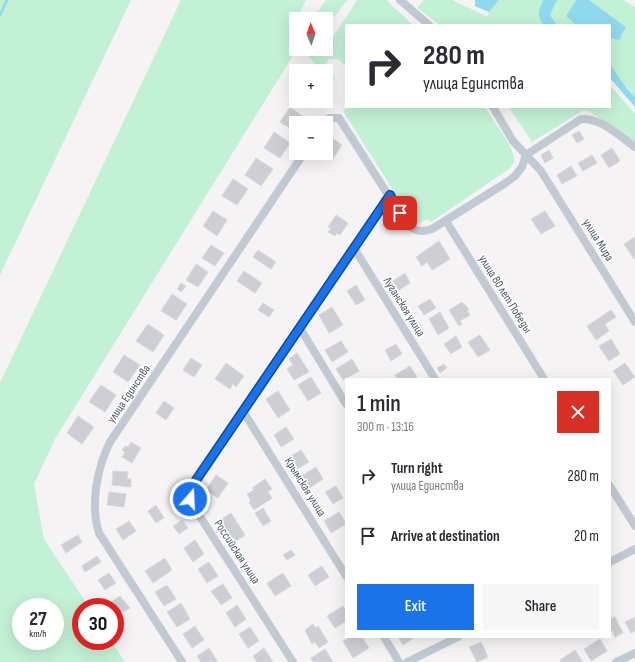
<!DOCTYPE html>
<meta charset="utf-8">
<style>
:root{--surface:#fff;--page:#f7f7f7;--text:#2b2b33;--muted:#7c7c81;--accent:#1a73e8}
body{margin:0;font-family:"Sofia Sans Condensed",sans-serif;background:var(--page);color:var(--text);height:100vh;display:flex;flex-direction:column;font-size:15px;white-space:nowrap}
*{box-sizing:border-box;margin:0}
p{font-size:13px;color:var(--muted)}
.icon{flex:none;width:22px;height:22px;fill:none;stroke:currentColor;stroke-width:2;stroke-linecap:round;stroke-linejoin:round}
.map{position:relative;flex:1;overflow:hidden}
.side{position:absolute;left:345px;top:378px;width:266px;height:260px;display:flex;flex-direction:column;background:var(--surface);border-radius:0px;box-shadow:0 4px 16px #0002}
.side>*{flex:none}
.guide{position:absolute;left:345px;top:24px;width:266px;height:84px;border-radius:0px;box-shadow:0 4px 16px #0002;background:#fff;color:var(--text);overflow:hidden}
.needle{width:26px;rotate:358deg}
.controls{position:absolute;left:289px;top:12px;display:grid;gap:8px}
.controls a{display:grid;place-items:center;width:44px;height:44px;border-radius:0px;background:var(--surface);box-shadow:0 4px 16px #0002;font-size:20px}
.speed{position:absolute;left:12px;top:598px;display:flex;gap:8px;font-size:20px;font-weight:700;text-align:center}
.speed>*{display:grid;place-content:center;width:52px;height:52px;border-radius:50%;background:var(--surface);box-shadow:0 4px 16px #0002;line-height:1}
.speed small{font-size:10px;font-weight:400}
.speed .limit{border:6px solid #d22;background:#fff;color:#111}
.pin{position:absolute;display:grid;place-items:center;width:34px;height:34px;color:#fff;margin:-17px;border-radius:8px;box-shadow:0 2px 6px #0006}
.me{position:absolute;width:44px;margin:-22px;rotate:19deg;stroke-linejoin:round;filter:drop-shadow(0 0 3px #0008)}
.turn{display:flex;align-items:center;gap:14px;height:84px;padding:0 12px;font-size:18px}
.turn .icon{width:52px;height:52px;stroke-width:2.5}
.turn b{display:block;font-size:28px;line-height:34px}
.round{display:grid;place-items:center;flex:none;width:42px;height:42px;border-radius:0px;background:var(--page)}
.overview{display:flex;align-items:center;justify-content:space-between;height:68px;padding:0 12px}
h1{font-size:24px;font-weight:600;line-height:30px}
.button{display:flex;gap:8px;margin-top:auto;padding:8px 12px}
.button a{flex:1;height:46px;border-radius:0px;background:var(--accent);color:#fff;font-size:16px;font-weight:600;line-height:46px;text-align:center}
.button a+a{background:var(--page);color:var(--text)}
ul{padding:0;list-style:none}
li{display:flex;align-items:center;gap:12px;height:60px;padding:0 12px}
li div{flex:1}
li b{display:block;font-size:15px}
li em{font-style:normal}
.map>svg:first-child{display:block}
.green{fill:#c3f1d5;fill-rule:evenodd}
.water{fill:#90daee}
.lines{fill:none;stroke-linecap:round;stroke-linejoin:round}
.stream{stroke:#90daee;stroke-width:2.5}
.building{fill:#cdcfd5;stroke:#d7d9de}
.street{stroke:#c1cad2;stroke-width:8}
.route-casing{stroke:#114b97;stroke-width:10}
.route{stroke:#1a73e8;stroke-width:7}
.labels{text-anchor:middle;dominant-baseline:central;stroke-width:3;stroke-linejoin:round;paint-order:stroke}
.street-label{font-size:12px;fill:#4a5661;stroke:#fff}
</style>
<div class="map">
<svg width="635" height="662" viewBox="0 0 635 662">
<rect width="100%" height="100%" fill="#f5f3f3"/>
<g class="green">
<polygon points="0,0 131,0 0,275"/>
<path d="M 181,0 L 306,0 L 294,23 L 294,54 L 55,439 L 34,484 L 44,539 L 89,607 L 81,607 L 81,641 L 111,641 L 125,662 L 0,662 L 0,383 ZM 21,607 L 55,607 L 55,641 L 21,641 Z"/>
<polygon points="326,0 347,0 326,28 326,19 313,19"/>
<polygon points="357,0 386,0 413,25 346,25 346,69 345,65 338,59 329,59 325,65 335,79 331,81 326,76 326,71 321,71 302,49 326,49 326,46 330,42"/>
<path d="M 424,0 L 452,0 L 488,17 L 489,12 L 499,0 L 543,0 C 539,10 537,16 544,25 L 440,25 L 417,8 Z"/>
<polygon points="557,0 576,0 566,16 576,25 557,25 550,15"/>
<polygon points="589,0 623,0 635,7 635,97 627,89 610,64 610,38 619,40 626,27"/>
<polygon points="610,85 635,114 635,142 589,111 582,111 532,142 509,107 610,107"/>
<path d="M 347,107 L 485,107 C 491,118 517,150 514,162 C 513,166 509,169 506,171 L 431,222 L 427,219 L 419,224 L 410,217 L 343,111 Z"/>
</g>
<g class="water">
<polygon points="475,0 499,0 489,12 475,6"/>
<path d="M 543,0 L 557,0 L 550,15 L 557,25 L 544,25 C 536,16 539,10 543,0 Z"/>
<polygon points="576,0 589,0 626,27 619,40 610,38 610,25 576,25 566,16"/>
<polygon points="610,64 627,89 635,97 635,107 610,78"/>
</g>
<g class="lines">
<polyline class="stream" points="0,15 7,0"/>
</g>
<g class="building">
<polygon points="290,107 302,116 293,130 280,122"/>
<polygon points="579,131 584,139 577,143 572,135"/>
<polygon points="274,132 290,143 280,158 264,148"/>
<polygon points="329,136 342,145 332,160 322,153 326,153 326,141"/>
<polygon points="612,148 620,161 609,168 601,155"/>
<polygon points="549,150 553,158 545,163 541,155"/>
<polygon points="592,155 597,163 583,171 578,163"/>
<polygon points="256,158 273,169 261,186 245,175"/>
<polygon points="571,166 577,176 562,184 557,175"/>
<polygon points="233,179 248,189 237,205 222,196"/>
<polygon points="213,211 227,220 217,236 203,226"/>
<polygon points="545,211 555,226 541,234 531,219"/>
<polygon points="336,215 348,223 340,235 337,233 335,236 328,232 331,228 328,227"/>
<polygon points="635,237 635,258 634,259 624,244"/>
<polygon points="439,241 450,259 432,270 427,262 422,266 416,257"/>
<polygon points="211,245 224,253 215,266 202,258"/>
<polygon points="258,250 276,262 271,269 253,257"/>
<polygon points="196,264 208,272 198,287 186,280"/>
<polygon points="244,271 262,283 255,293 237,281"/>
<polygon points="405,273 410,283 399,290 393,281"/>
<polygon points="181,283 186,286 181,292 177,289"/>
<polygon points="356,285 365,300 356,305 347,291"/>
<polygon points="172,294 187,304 176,320 161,311"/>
<polygon points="430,299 436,308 424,315 418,306"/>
<polygon points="462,302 469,309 467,310 470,315 460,321 462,324 459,326 449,310"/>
<polygon points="263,303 274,310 269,317 258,310"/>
<polygon points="332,307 343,325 329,333 319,315"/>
<polygon points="611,310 616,317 605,324 609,331 596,340 587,326"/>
<polygon points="440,312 449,328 438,335 429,319"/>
<polygon points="148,324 164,335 153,352 136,341"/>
<polygon points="420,324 423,330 416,334 413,329"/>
<polygon points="480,335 490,350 478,357 468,342"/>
<polygon points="456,336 462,347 451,354 444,344"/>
<polygon points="611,339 620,354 609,361 599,346"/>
<polygon points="341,341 348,352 332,362 325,350"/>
<polygon points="396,344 402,354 391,361 385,350"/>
<polygon points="297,353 309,372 294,380 287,369 293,365 289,359"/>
<polygon points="124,355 140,365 128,382 113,372"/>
<polygon points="191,358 202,365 194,377 183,370"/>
<polygon points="352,359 359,371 343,380 336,369"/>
<polygon points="226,363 244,376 236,387 233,384 230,389 215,379"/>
<polygon points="625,363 635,377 623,385 613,371"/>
<polygon points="444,364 447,368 440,373 437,368"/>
<polygon points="410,366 417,377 414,379 397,379 395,375"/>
<polygon points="311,377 321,393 308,401 298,385"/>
<polygon points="101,385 116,395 105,412 89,402"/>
<polygon points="278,391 290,410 278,418 266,399"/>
<polygon points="164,401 174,408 166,420 156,413"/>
<polygon points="78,416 94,427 82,444 67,433"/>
<polygon points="286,427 294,439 281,447 274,435"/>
<polygon points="131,442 141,448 132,463 122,457 125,452 122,450 125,446 128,447"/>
<polygon points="301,450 309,462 295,470 288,458"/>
<polygon points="316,467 323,479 308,489 300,477"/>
<polygon points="113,471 128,472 127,479 131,479 131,487 112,485"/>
<polygon points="216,475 228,483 218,498 206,490"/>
<polygon points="265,479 272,489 268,492 272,498 254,510 249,502 251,501 247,494 254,490 252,488"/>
<polygon points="336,486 343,498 333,504 325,492"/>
<polygon points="109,492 126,494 124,507 107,505"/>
<polygon points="156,505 164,518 156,523 148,511"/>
<polygon points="263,508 271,521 263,526 255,513"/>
<polygon points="339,512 346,524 331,533 324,521"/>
<polygon points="231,513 245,535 236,541 233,537 230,539 222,525 224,523 222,519"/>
<polygon points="182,520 188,528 179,534 173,526"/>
<polygon points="129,521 136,531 123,540 116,529"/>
<polygon points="78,535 82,542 66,553 61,545"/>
<polygon points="195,540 204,554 193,562 184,548"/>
<polygon points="291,550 295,555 287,560 283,555"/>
<polygon points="97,556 101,562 85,572 82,566"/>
<polygon points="165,558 172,570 153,583 145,571"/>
<polygon points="209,562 218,576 207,583 198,569"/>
<polygon points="322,566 329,577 315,586 308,575"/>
<polygon points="109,573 116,583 105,590 98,580"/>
<polygon points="283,573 291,586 275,596 267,583"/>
<polygon points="223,584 232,598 221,605 211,591"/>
<polygon points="167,585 176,599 164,606 155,592"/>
<polygon points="120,596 130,608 116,616 115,607 110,607 108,604"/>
<polygon points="181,603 190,619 177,627 167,612"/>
<polygon points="237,605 246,619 235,627 226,613"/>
<polygon points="343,606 346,611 346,621 335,628 327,616"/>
<polygon points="615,617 623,633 615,637 612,630 610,631 610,619"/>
<polygon points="635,617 635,631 631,633 625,622"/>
<polygon points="313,624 315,628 318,626 328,642 319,648 315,642 312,644 305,630"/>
<polygon points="195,626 204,640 192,648 183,634"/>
<polygon points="250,627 259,641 248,648 239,634"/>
<polygon points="350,637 362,637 369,648 353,658 343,641"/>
<polygon points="398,637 415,637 403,645"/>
<polygon points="600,639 607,651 591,661 584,649"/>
<polygon points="481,642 488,657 477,662 469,647"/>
<polygon points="209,648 218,662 201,662 197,656"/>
<polygon points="264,648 273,662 257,662 253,656"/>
<polygon points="325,649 333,662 313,662 311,658"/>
<polygon points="575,650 583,662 561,662 560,660"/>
</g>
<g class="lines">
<g class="street">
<polyline points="400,0 429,25"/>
<polyline points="493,107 513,141 541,171 635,322"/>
<path d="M 325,123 L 329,118 L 339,118 L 406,223 C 415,231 420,233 432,229 L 504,184 L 515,176 L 522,167 L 526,155 L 581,119 C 602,118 619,136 635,147"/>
<polyline points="446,221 544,379"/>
<polyline points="354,248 435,379"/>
<polyline points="300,328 346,404"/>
<polyline points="243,411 346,576"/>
<polyline points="610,486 635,526"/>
<polyline points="610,562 635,549"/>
<polyline points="384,637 399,662"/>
<path d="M 182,662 L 99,533 C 90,505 97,468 110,442 L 304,153"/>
<polyline points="293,662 192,504 190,492 389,195"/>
<polyline points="407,662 458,637"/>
<polyline points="616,662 635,653"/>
</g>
</g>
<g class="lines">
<defs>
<polyline id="route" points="190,499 192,486 390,195 400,213"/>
</defs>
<use href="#route" class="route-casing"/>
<use href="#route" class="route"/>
</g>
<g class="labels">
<g class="street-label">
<text transform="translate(598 240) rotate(58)">улица Мира</text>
<text transform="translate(505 294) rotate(58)">улица 80 лет Победы</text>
<text transform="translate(404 307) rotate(58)">Луганская улица</text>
<text transform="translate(129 394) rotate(-56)">улица Единства</text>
<text transform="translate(305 487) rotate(58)">Крымская улица</text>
<text transform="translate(237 552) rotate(57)">Российская улица</text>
</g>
</g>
</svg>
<div class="controls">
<a><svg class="needle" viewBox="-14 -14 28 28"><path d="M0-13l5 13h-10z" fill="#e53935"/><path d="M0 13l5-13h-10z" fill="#7c7c81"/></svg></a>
<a>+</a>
<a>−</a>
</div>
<div class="speed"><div>27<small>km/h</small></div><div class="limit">30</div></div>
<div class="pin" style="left:400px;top:213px;background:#d93025"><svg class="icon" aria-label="arrive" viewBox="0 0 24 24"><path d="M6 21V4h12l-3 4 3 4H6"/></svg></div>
<svg class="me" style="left:190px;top:499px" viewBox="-20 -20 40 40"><circle r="17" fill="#1a73e8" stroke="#fff" stroke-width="3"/><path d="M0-11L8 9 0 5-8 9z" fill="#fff"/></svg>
<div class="guide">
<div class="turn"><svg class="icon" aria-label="right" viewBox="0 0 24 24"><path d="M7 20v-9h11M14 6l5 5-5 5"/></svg><div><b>280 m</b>улица Единства</div></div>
</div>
<section class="side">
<div class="overview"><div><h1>1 min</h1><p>300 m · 13:16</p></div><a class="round" style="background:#d93025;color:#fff"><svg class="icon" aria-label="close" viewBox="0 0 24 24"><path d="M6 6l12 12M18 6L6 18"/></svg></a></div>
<ul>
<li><svg class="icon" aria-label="right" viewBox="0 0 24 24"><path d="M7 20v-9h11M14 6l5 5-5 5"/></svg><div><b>Turn right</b><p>улица Единства</p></div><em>280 m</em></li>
<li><svg class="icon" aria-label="arrive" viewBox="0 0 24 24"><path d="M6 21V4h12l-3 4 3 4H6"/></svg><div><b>Arrive at destination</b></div><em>20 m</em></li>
</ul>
<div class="button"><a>Exit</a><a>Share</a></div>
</section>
</div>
